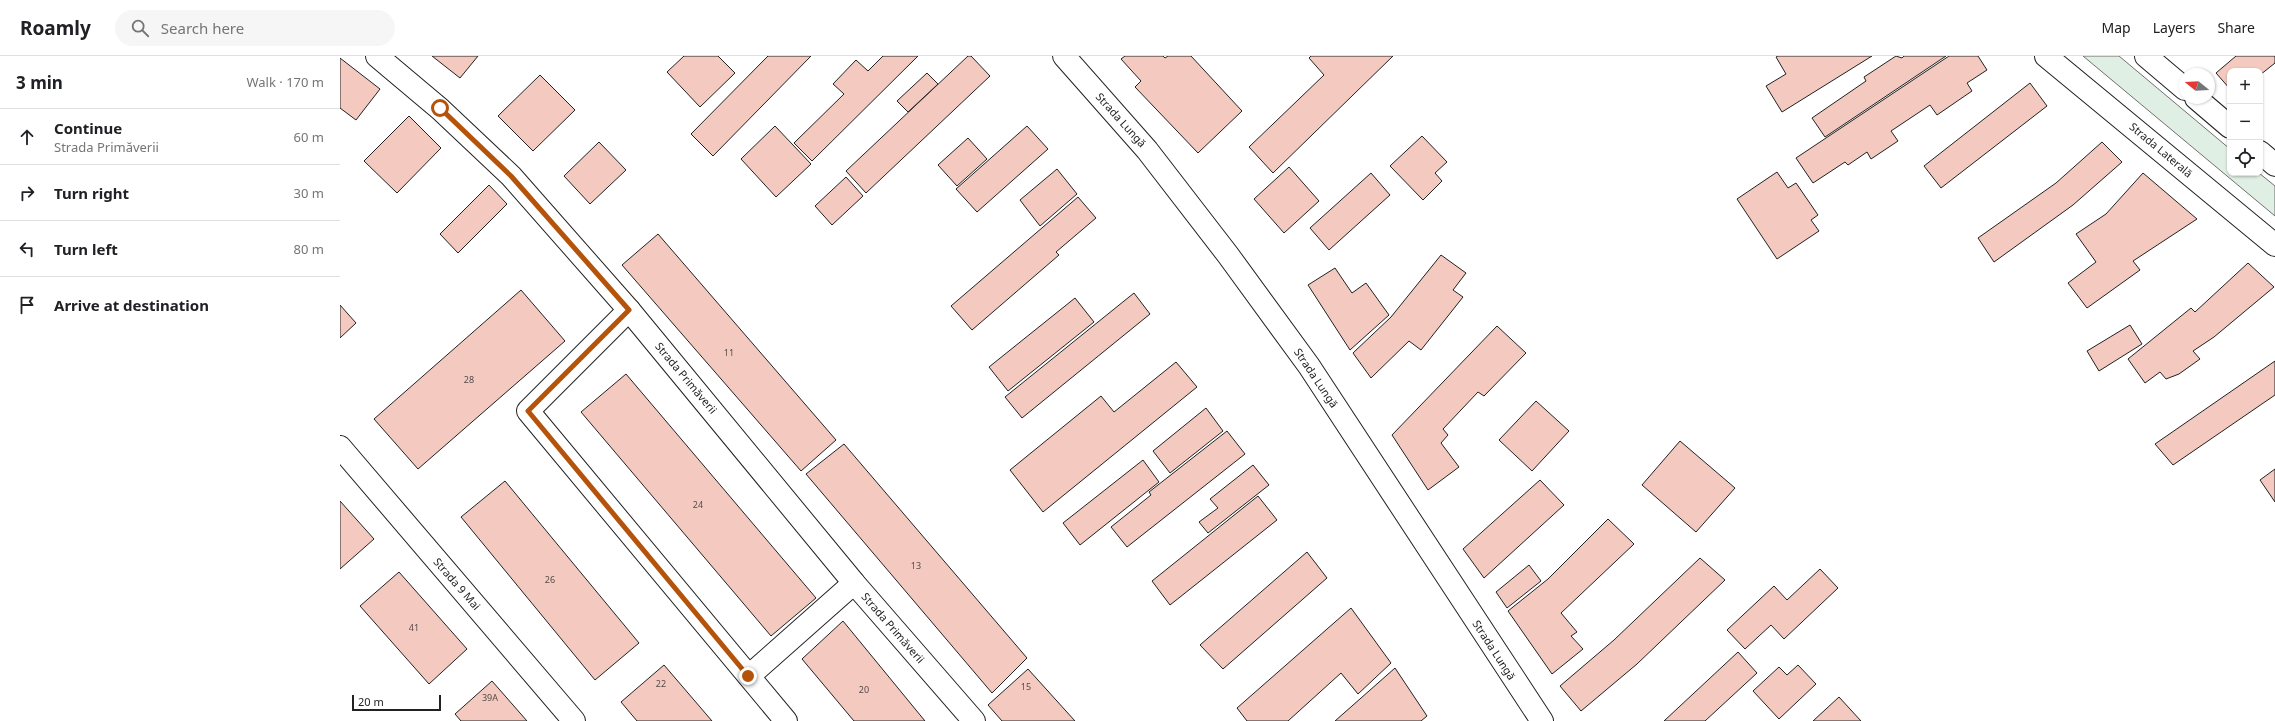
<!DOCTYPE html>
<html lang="en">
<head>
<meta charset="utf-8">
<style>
  body { margin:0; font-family:"Noto Sans",sans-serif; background:#f6f6f6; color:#202124 }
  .controls { position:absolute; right:12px; top:12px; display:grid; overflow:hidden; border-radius:8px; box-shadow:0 1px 3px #0004 }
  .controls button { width:36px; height:36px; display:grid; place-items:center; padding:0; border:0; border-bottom:1px solid #e0e0e0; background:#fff; color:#202124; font:20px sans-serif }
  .compass { position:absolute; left:1839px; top:12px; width:36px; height:36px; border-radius:50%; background:#fff; box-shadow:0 1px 3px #0004; rotate:288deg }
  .scale { position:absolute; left:12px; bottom:10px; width:89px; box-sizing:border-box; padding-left:4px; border:2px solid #222; border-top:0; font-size:11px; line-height:14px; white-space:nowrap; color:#222; -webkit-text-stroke:3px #fff; paint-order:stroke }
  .stop { position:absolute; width:12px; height:12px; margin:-9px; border:3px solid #b45309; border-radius:50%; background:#fff }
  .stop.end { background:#b45309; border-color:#fff; box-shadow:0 1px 4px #0008 }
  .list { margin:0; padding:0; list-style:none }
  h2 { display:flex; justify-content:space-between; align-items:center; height:52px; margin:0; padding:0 16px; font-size:17px }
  h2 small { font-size:13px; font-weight:400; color:#757577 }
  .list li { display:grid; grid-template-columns:26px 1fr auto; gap:12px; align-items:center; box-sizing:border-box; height:56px; padding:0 16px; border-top:1px solid #e0e0e0 }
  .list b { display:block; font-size:15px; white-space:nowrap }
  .list p { margin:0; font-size:13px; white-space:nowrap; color:#757577 }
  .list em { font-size:13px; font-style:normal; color:#757577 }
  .icon { flex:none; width:22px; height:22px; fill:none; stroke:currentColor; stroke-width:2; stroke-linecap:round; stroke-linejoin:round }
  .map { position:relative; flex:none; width:1935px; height:665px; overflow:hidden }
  header { display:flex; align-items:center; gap:24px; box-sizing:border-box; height:56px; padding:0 20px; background:#fff; border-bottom:1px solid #e0e0e0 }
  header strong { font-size:19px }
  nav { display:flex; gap:22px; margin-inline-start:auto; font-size:14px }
  .search { width:280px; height:36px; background:#f6f6f6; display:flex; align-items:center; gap:10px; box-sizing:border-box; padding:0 14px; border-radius:22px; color:#757577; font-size:15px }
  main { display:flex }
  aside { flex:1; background:#fff }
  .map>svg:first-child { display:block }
  .green { fill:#e0efe3; stroke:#6f6f6f }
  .building { fill:#f3c9c0; stroke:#222 }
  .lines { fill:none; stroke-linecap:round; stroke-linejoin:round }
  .minor-casing { stroke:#222; stroke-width:24 }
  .highway-casing { stroke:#222; stroke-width:24 }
  .minor { stroke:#fff; stroke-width:22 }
  .highway { stroke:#fff; stroke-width:22 }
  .route { stroke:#b45309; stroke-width:5 }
  .labels { text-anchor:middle; stroke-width:3; stroke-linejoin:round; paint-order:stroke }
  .number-label { font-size:9px; fill:#564c4a }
  .street-label { font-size:11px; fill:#222; stroke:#fff }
</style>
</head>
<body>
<header>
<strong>Roamly</strong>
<div class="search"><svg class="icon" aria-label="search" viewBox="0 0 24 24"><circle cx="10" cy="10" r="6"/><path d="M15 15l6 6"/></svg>Search here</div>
<nav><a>Map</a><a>Layers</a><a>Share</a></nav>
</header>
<main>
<aside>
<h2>3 min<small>Walk · 170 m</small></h2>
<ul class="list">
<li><svg class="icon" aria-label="ahead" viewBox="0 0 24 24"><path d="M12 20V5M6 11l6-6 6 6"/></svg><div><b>Continue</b><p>Strada Primăverii</p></div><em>60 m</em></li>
<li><svg class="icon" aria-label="right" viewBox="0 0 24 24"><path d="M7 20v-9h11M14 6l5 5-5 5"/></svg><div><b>Turn right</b></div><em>30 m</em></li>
<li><svg class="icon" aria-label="left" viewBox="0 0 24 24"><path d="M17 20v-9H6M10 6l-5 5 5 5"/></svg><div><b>Turn left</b></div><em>80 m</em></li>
<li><svg class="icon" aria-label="arrive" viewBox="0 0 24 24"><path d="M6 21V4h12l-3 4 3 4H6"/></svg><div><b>Arrive at destination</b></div></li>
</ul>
</aside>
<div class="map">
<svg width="1935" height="665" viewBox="0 0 1935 665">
  <rect width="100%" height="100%" fill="#fff"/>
  <path class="green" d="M1743,0H1779L1890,93V117H1919L1935,130V160Z"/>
  <g class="building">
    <path d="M92,0H138L120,22Z"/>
    <path d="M344,0H378L395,17L360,51L327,16Z"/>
    <path d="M428,0H471L373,100L351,78Z"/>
    <path d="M543,0H578L472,105L454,87L504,38L493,28L516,4L528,15Z"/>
    <path d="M628,0H631L650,20L526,137L506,115Z"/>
    <path d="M785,0H823L825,2L828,0H851L902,55L858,97L795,31L801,25L781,3Z"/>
    <path d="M971,0H1053L933,117L909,91L984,19L969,2Z"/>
    <path d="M1438,0H1532L1442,56L1426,30L1446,18L1436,1Z"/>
    <path d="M1556,0L1562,2L1564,0H1606L1485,81L1472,62L1526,25L1524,21Z"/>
    <path d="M1609,0H1638L1647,14L1627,27L1632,35L1597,59L1590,49L1551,75L1558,85L1531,103L1527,96L1508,109L1505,106L1473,127L1456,102Z"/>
    <path d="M1896,0H1935V7L1920,19V15H1890V33L1876,17Z"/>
    <path d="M0,2L40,33L16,64L0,52Z"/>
    <path d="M587,17L598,28L568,56L557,45Z"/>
    <path d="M200,19L235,54L193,95L158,60Z"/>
    <path d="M1690,27L1707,50L1601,132L1584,110Z"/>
    <path d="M69,60L101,92L57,137L24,105Z"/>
    <path d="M435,70L471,108L436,141L401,103Z"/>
    <path d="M687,70L708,93L637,156L616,133Z"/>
    <path d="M1082,80L1107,106L1095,117L1102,125L1083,144L1050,110Z"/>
    <path d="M628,82L647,103L617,130L598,109Z"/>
    <path d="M259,86L286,114L250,148L224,120Z"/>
    <path d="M1762,86L1782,106L1733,149L1654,206L1638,182L1716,127Z"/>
    <path d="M949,111L979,145L944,177L914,143Z"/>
    <path d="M717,113L737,138L700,170L680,144Z"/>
    <path d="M1437,116L1448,132L1456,127L1478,159L1471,164L1479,175L1437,203L1397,143Z"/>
    <path d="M1031,117L1050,139L989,194L970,172Z"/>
    <path d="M1803,117L1857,163L1793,205L1800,214L1747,252L1728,227L1756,206L1736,178L1766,158Z"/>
    <path d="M506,121L523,140L492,169L475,150Z"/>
    <path d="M149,129L167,148L118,197L100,178Z"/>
    <path d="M738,141L756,162L716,196L719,199L632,274L611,250Z"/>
    <path d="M318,178L496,384L461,415L282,209Z"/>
    <path d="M1101,199L1126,217L1113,234L1123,241L1081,294L1069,285L1031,322L1013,297L1051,261Z"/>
    <path d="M1908,207L1934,231L1874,281L1853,295L1860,303L1839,318L1826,323L1820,316L1805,327L1788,303L1851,252L1855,256Z"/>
    <path d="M995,212L1012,237L1026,227L1049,259L1010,294L968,229Z"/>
    <path d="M181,234L225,285L78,413L34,363Z"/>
    <path d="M794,237L810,258L682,362L665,341Z"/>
    <path d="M735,242L754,266L668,335L649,311Z"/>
    <path d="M0,249L16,267L0,282Z"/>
    <path d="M1790,269L1802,288L1759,315L1747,295Z"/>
    <path d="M1157,270L1186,297L1144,340L1138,336L1103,373L1108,379L1101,387L1119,411L1088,434L1052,379Z"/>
    <path d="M1935,305V339L1833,409L1815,388Z"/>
    <path d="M836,306L857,331L703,456L670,414L761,340L774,356Z"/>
    <path d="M286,318L476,542L431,580L241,356Z"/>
    <path d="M1196,345L1229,375L1192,415L1159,384Z"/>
    <path d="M866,352L883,375L830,417L813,395Z"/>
    <path d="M887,375L905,398L787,491L771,471L811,439L809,436Z"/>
    <path d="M1340,385L1395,432L1356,476L1302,429Z"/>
    <path d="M504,388L687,602L652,637L466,418Z"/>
    <path d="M803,404L819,426L740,489L723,467Z"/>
    <path d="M913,409L929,429L868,477L859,466L878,452L870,443Z"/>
    <path d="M1935,413V446L1920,424Z"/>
    <path d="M1200,424L1224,449L1144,522L1123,493Z"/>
    <path d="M165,425L299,587L255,624L121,461Z"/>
    <path d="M918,440L937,464L830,549L812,525Z"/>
    <path d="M0,445L34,483L0,513Z"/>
    <path d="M1268,463L1294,488L1221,557L1237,576L1231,580L1243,593L1212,618L1168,555L1208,523Z"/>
    <path d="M967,496L987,522L883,613L860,589Z"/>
    <path d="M1360,502L1385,524L1297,608L1241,655L1220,630L1274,584Z"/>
    <path d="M1189,509L1201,525L1167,552L1156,536Z"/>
    <path d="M1480,513L1498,532L1444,583L1431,569L1405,593L1387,574L1434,530L1447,544Z"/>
    <path d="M59,516L127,593L89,628L20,550Z"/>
    <path d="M1011,552L1051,607L1018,638L1001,617L948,665H907L897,652Z"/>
    <path d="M503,565L585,665H514L462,603Z"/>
    <path d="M1398,596L1417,617L1365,665H1324Z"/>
    <path d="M324,609L372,665H297L281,646Z"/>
    <path d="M1458,609L1476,628L1439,663L1413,635L1439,611L1447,619Z"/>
    <path d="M1055,612L1087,660L1081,665H995Z"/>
    <path d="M688,613L735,665H662L648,649Z"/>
    <path d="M152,625L187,665H121L115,658Z"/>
    <path d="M1499,641L1521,665H1473Z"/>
  </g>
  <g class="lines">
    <defs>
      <g id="minor">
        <path d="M37,0L100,53L171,120L289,254L514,527L634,665"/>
        <path d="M1706,0L1935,189"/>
        <path d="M1806,0L1845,33"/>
        <path d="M1856,42L1890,71"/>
        <path d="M1920,96L1935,109"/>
        <path d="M289,254L188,355L446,665"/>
        <path d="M0,391L234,665"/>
        <path d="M409,620L514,527"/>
      </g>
      <path id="highway" d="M724,0L807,94L888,199L969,310L1202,665"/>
    </defs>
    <use href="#minor" class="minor-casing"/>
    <use href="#highway" class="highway-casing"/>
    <use href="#minor" class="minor"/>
    <use href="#highway" class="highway"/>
  </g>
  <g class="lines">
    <path class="route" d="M100,52L171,120L289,254L188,355L408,620"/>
  </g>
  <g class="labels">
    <g class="number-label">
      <text x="389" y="300">11</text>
      <text x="129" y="327">28</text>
      <text x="358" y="452">24</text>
      <text x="576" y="513">13</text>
      <text x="210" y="527">26</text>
      <text x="74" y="575">41</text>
      <text x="321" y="631">22</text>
      <text x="686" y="634">15</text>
      <text x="524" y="637">20</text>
      <text x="150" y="645">39A</text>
    </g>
    <g class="street-label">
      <text transform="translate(781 64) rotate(48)" y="4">Strada Lungă</text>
      <text transform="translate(1821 94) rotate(40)" y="4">Strada Laterală</text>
      <text transform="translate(346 322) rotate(50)" y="4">Strada Primăverii</text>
      <text transform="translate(976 322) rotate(56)" y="4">Strada Lungă</text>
      <text transform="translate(117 528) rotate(49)" y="4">Strada 9 Mai</text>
      <text transform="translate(553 572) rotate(49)" y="4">Strada Primăverii</text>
      <text transform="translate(1154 594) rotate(57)" y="4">Strada Lungă</text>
    </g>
  </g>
</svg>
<div class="controls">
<button>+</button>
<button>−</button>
<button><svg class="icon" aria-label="locate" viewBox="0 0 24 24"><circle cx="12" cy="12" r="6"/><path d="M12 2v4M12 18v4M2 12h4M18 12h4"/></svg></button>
</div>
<svg class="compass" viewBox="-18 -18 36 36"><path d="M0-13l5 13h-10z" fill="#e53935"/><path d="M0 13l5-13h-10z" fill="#757577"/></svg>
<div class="scale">20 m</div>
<div class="stop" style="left:100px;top:52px"></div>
<div class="stop end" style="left:408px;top:620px"></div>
</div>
</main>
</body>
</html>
